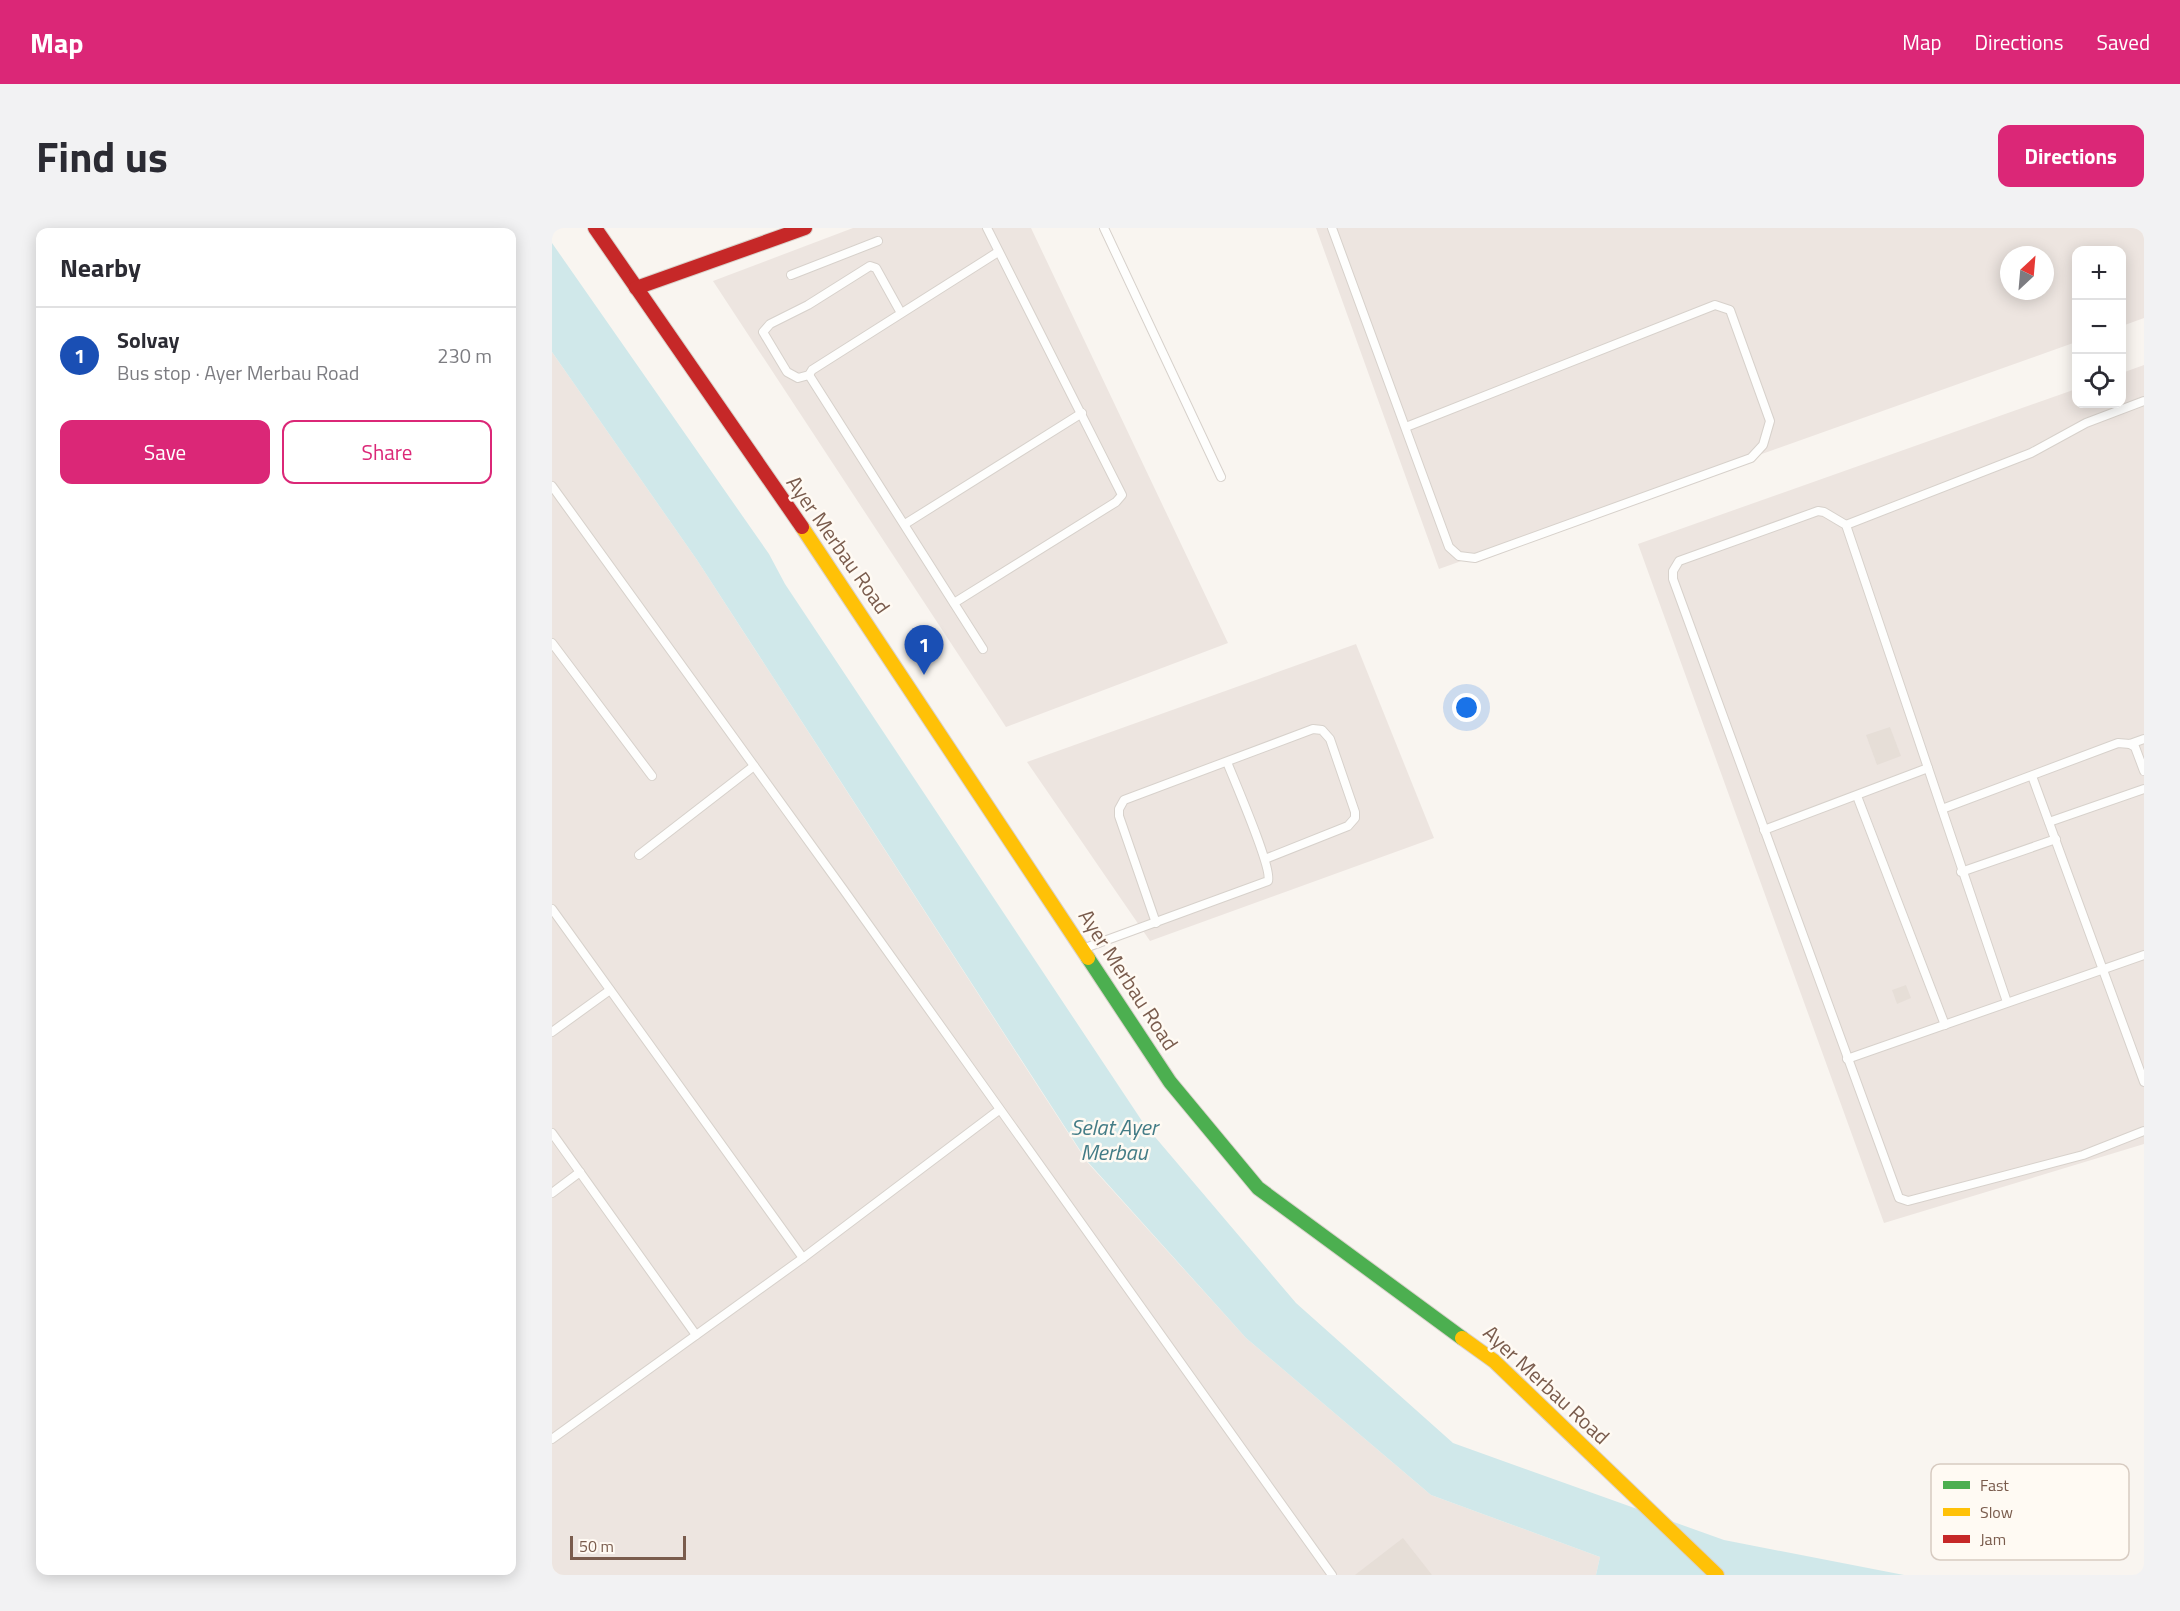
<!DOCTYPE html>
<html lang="en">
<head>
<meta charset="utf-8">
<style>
  body { margin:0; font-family:"Titillium Web",sans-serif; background:#f2f2f3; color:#2b2b33 }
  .controls { position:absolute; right:18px; top:18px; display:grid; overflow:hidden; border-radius:12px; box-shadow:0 3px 15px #0003 }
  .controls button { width:54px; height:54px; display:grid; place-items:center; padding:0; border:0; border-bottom:2px solid #e1e1e2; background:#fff; color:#2b2b33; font:30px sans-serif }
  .compass { position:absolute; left:1448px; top:18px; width:54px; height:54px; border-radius:50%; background:#fff; box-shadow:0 3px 15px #0003; rotate:26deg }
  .scale { position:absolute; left:18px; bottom:15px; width:116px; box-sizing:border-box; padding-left:6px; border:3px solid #7a5c4d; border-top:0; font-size:16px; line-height:21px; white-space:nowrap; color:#7a5c4d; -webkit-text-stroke:4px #fffaf3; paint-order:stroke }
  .you { position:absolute; left:915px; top:480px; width:21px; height:21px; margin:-15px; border:4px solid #fff; border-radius:50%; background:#1a73e8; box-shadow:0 0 0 9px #1a73e833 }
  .badge { display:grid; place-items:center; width:39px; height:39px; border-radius:50%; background:#db2777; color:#fff; font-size:20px; font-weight:700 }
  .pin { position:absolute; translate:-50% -50px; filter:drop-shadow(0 2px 3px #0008) }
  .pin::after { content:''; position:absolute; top:32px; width:21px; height:18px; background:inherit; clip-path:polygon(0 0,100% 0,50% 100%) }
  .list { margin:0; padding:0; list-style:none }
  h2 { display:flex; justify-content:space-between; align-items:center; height:78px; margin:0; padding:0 24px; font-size:26px }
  h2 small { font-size:20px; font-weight:400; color:#7c7c81 }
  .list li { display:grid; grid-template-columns:39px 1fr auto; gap:18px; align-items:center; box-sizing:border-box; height:96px; padding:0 24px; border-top:2px solid #e1e1e2 }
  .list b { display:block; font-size:22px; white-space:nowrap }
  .list p { margin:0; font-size:20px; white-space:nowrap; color:#7c7c81 }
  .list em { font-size:20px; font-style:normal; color:#7c7c81 }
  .actions { display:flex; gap:12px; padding:18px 24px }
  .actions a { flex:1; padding:14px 0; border:2px solid #db2777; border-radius:12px; text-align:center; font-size:21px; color:#db2777 }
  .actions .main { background:#db2777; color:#fff }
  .icon { flex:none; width:33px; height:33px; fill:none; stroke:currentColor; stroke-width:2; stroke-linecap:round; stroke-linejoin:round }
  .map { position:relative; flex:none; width:1592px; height:1347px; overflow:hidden; border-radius:12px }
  header { display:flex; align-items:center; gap:36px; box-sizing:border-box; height:84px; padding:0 30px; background:#db2777; color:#fff }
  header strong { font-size:28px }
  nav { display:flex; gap:33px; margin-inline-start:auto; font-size:21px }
  .intro { display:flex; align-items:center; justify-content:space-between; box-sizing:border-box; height:144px; padding:0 36px }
  h1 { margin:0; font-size:42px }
  .button { padding:15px 27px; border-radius:12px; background:#db2777; color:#fff; font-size:21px; font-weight:700 }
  main { display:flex; gap:36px; padding:0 36px }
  aside { flex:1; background:#fff; border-radius:12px; box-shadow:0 3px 15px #0003 }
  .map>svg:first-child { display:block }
  .industrial { fill:#ede5e0; fill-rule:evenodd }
  .water { fill:#d0e8ea }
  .building { fill:#e6ded7 }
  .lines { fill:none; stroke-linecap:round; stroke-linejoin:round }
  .lane-casing { stroke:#d7d1cb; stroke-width:10 }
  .fast-casing { stroke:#d9d2cb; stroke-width:16 }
  .slow-casing { stroke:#d9d2cb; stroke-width:16 }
  .jam-casing { stroke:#d9d2cb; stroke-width:16 }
  .lane { stroke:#fefefd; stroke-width:8 }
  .fast { stroke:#4caf50; stroke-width:14 }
  .slow { stroke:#ffc107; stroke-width:14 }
  .jam { stroke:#c62828; stroke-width:14 }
  .labels { text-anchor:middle; stroke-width:5; stroke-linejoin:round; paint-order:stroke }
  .street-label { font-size:21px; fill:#7a5c4d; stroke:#fffaf3 }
  .water-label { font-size:22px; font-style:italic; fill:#437c86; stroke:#fffaf3 }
  .key { fill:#fffaf3; stroke:#d7cbc1; stroke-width:1.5 }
  .key-label { font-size:16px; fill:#7a5c4d }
</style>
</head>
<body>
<header>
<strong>Map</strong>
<nav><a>Map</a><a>Directions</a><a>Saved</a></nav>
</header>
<div class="intro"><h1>Find us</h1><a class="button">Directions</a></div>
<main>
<aside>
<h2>Nearby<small></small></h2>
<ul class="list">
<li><span class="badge" style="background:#1a4fb4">1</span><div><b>Solvay</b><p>Bus stop · Ayer Merbau Road</p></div><em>230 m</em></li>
</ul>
<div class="actions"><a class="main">Save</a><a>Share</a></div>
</aside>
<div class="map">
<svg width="1592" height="1347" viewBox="0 0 1592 1347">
  <rect width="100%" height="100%" fill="#f9f5f0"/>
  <g class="industrial">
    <path d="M301,0H479L676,415L454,499L161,53Z"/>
    <path d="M764,0H1592V90L1570,98V22H1524V114L887,341ZM1457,27H1493V63H1457Z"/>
    <path d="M0,124L145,332L535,934L694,1110L879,1267L1048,1329L1044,1347H0Z"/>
    <path d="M1592,137V916L1332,995L1086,316L1524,161V176H1570V145Z"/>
    <path d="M804,416L882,610L598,713L475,534Z"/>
  </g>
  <path class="water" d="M0,15L217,326L233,356L592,896L744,1075L901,1215L1172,1312L1352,1347H1044L1048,1329L879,1267L694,1110L535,933L145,332L0,124Z"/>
  <g class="building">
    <path d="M1338,499L1349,528L1325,537L1314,507Z"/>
    <path d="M1354,757L1359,770L1345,776L1340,762Z"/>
    <path d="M851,1310L880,1347H803Z"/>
  </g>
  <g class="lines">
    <defs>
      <g id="lane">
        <path d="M552,0L669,249"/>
        <path d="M780,0L897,319L907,328L923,330L1199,230L1211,217L1218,193L1178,82L1163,77L854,199"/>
        <path d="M239,47L326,13"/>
        <path d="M349,85L324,40L318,38L256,77L218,96L211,104L235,144L246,150L257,147L260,142L446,24"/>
        <path d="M257,147L431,421"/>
        <path d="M0,258L291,661L780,1347"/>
        <path d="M353,296L530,185"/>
        <path d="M1294,297L1479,225L1534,195L1592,173"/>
        <path d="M402,375L564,274L570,267L435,0"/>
        <path d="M0,415L100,548"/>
        <path d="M1578,516L1583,519L1592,543"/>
        <path d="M1480,548L1592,854"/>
        <path d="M1305,568L1393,797"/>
        <path d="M1390,581L1566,515L1578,516L1592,511"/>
        <path d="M1497,594L1592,561"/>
        <path d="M1212,602L1376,540"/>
        <path d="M87,627L202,538"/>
        <path d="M1409,644L1504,611"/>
        <path d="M0,681L251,1030"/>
        <path d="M604,695L567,588V581L572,572L761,501L770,502L778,511L803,584V590L796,598L713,631"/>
        <path d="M533,720L716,653C721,641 682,552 675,534"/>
        <path d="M1455,774L1294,297L1272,284L1266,283L1127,333L1121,343V351L1347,970L1356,973L1531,927L1592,903"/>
        <path d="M0,804L58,762"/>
        <path d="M1295,831L1592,727"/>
        <path d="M0,905L144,1107"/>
        <path d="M0,965L28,944"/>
        <path d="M0,1211L251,1030L447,882"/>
      </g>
      <path id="fast" d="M536,730L618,854L706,960L910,1110"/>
      <g id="slow">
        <path d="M250,299L536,730"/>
        <path d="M910,1110L942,1133L1165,1347"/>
      </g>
      <g id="jam">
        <path d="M43,0L250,299"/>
        <path d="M84,60L253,0"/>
      </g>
    </defs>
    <use href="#lane" class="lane-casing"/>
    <use href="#fast" class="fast-casing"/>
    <use href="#slow" class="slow-casing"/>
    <use href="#jam" class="jam-casing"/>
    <use href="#lane" class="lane"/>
    <use href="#fast" class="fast"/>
    <use href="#slow" class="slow"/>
    <use href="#jam" class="jam"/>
  </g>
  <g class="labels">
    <g class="street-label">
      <text transform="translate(286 317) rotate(55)" y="7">Ayer Merbau Road</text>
      <text transform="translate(576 752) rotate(57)" y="7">Ayer Merbau Road</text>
      <text transform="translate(994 1157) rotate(43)" y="7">Ayer Merbau Road</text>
    </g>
    <g class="water-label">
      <text x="562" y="907">Selat Ayer<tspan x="562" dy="25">Merbau</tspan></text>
    </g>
  </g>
  <rect x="1379" y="1236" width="198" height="96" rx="9" class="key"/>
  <rect x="1391" y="1253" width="27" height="8" fill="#4caf50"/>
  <rect x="1391" y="1280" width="27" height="8" fill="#ffc107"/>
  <rect x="1391" y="1307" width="27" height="8" fill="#c62828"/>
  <g class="key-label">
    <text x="1428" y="1263">Fast</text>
    <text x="1428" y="1290">Slow</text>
    <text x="1428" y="1317">Jam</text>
  </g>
</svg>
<div class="controls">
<button>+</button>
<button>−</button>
<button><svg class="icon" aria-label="locate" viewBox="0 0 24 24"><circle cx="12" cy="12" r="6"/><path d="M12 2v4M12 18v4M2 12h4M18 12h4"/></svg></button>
</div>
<svg class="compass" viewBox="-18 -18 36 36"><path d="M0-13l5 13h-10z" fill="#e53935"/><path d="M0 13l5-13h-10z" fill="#7c7c81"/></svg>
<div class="scale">50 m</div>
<div class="you"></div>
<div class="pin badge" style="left:372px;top:447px;background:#1a4fb4">1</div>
</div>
</main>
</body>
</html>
